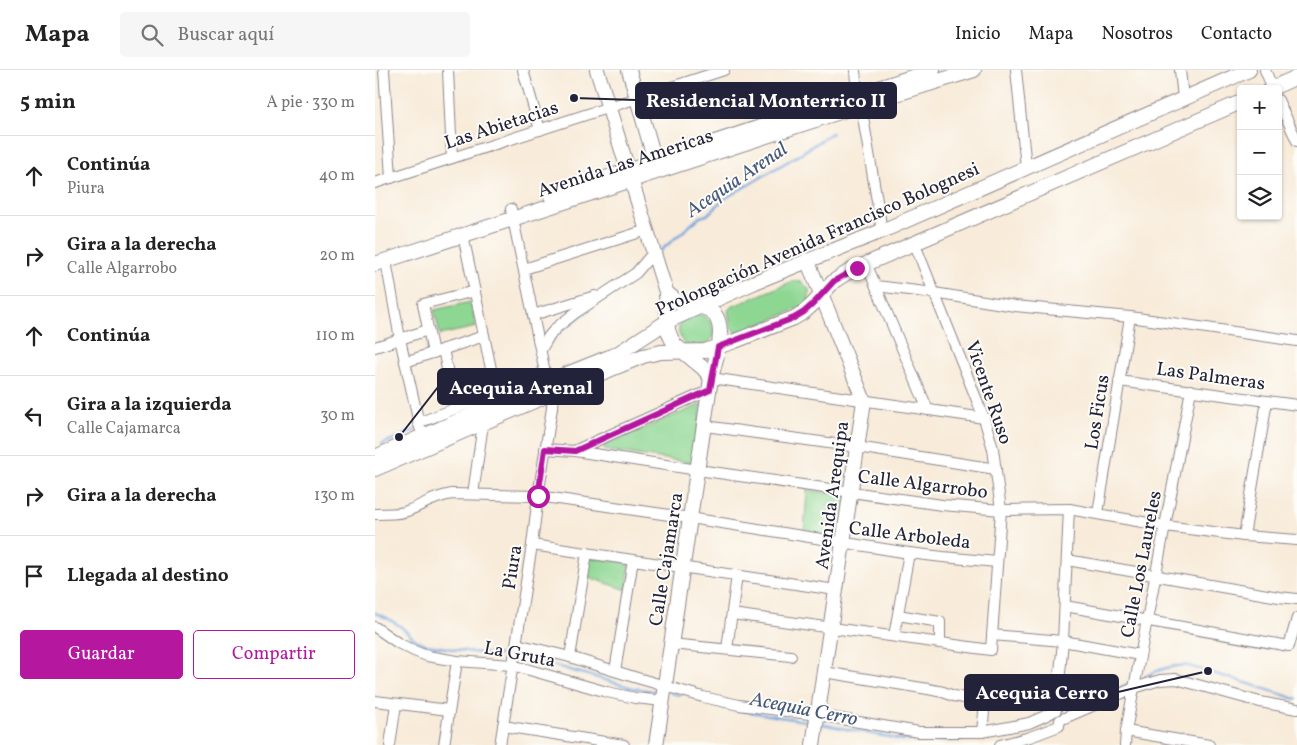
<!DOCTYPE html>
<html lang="es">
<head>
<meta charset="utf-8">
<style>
  body { margin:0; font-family:Vollkorn,serif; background:#f6f6f6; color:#222 }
  .controls { position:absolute; right:15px; top:15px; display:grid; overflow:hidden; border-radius:5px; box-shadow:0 1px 4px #0004 }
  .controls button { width:45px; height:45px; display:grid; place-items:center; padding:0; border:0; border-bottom:1px solid #e0e0e0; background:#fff; color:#222; font:25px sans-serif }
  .stop { position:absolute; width:15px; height:15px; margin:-11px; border:4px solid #b5179e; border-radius:50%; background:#fff }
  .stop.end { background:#b5179e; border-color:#fff; box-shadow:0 1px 5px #0008 }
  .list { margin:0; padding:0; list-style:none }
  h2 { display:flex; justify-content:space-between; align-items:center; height:65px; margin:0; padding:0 20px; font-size:21px }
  h2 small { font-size:16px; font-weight:400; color:#767676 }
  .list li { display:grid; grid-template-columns:32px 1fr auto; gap:15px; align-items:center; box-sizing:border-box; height:80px; padding:0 20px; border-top:1px solid #e0e0e0 }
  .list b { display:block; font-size:19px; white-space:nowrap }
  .list p { margin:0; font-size:16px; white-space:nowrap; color:#767676 }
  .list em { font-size:16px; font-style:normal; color:#767676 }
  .actions { display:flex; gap:10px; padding:15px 20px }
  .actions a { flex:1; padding:11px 0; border:1px solid #b5179e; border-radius:5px; text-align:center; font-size:18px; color:#b5179e }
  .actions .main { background:#b5179e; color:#fff }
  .icon { flex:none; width:28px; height:28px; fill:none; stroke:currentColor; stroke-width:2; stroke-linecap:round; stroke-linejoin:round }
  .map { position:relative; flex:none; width:922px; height:675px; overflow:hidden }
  header { display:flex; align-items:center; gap:30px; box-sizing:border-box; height:70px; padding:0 25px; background:#fff; border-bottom:1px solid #e0e0e0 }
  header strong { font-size:24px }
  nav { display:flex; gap:28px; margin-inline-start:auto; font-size:18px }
  .search { width:350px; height:45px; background:#f6f6f6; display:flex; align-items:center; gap:12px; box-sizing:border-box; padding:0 18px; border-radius:5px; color:#767676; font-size:19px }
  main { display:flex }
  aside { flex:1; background:#fff }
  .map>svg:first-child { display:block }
  .green { fill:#8ed793; stroke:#587c67 }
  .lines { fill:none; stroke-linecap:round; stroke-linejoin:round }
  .stream { stroke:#76a7e0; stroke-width:2.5 }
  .street-casing { stroke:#8d868a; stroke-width:12 }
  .secondary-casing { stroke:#8d868a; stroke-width:16 }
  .street { stroke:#fff; stroke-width:10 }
  .secondary { stroke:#fff; stroke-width:14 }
  .route { stroke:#b5179e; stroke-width:6 }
  .labels { text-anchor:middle; stroke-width:4; stroke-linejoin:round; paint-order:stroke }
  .street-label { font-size:19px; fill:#22223b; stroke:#fdfcf7 }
  .water-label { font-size:20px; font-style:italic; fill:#44577d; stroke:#fdfcf7 }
  .leader { fill:none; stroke:#22223b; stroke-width:2 }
  .callout-dot { fill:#22223b; stroke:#fdfcf7; stroke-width:2 }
  .callout { fill:#22223b; stroke:#22223b; stroke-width:2 }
  .callout-label { font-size:20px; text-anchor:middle; font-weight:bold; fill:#fff }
</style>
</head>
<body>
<header>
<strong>Mapa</strong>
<div class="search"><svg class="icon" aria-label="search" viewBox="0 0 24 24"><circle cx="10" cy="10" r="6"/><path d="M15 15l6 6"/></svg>Buscar aquí</div>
<nav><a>Inicio</a><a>Mapa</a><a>Nosotros</a><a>Contacto</a></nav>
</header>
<main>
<aside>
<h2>5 min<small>A pie · 330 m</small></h2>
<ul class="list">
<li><svg class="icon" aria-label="ahead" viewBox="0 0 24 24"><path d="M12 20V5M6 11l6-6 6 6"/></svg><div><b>Continúa</b><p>Piura</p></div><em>40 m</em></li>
<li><svg class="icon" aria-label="right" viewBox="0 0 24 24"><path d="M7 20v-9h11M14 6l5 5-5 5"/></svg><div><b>Gira a la derecha</b><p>Calle Algarrobo</p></div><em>20 m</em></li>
<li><svg class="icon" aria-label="ahead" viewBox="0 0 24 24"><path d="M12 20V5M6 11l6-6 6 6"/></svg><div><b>Continúa</b></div><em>110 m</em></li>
<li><svg class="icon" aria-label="left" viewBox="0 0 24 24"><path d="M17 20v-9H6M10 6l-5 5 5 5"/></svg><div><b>Gira a la izquierda</b><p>Calle Cajamarca</p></div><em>30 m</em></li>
<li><svg class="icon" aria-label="right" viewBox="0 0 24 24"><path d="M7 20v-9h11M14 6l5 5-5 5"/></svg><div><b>Gira a la derecha</b></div><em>130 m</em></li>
<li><svg class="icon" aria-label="arrive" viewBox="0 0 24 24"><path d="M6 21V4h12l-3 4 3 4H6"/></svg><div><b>Llegada al destino</b></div></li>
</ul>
<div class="actions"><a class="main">Guardar</a><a>Compartir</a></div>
</aside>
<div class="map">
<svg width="922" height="675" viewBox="0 0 922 675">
  <rect width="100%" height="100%" fill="#fdfcf7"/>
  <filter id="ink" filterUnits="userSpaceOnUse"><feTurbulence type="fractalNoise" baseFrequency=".02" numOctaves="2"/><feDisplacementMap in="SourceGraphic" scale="10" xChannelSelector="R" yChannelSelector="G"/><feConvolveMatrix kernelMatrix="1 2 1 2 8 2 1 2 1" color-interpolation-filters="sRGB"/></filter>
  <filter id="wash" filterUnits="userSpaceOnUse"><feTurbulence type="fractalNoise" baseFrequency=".0096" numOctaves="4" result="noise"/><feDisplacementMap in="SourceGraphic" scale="20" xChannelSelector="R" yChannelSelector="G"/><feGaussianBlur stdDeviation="1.12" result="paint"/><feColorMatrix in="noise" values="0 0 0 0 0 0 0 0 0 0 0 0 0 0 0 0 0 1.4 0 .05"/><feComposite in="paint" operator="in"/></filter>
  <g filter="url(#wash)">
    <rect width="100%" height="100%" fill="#f8ebd9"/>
    <g class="green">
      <path d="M418,211L427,212L434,219V231L429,236L365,263C353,263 355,249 353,240L356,237Z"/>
      <path d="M96,232L101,257L65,265L59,240Z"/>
      <path d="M324,244C339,249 343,264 332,275H310C304,268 300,256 309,249C312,246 320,245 324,244Z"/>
      <path d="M327,334L318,393L229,380V375Z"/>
      <path d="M432,420L473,426L467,466L429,462Z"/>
      <path d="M215,488L254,493L252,520L213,507Z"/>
    </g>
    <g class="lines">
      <g class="stream">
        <path d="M284,182L325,147L332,145L349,129L422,86L457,63"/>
        <path d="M176,272L185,262L214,240"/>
        <path d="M124,325L153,312L162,293"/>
        <path d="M51,356L84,343"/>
        <path d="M7,374L40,360"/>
        <path d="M0,543L12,548L25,556L42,571L53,575L97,582L136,586"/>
        <path d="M146,586L258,618L284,622"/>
        <path d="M770,606C785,600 798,594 814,596L878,615L918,628L922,629"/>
        <path d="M296,623L304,625"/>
        <path d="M729,626L757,612"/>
        <path d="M335,634L368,641L436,652"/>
        <path d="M446,654L528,670H577L622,666L652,660L683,647"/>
      </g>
    </g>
  </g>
  <g filter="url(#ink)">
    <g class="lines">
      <defs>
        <g id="street">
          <path d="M9,0L16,108"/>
          <path d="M73,0L77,88"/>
          <path d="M148,0L165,60"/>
          <path d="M480,0L482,24L486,35L507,161"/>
          <path d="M641,0L651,97"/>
          <path d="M805,0L808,28"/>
          <path d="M890,0L898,19"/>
          <path d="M903,30L922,71"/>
          <path d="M0,113L349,0"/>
          <path d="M136,139L172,312"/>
          <path d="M11,191L25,269L45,358"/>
          <path d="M491,193L553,340"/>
          <path d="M149,199L272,160"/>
          <path d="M501,216L559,223L640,236L755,247L922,271"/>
          <path d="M158,245L220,226"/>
          <path d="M0,277L53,260"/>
          <path d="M68,279L80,339"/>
          <path d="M166,280L174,266L181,258L200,243L261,203L278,183"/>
          <path d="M58,283L48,234L100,221"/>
          <path d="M30,292L109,266"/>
          <path d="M336,308L609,348"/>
          <path d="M744,311L922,335"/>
          <path d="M43,353L121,323L88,165"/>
          <path d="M330,356L482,377L621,399"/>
          <path d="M170,379L200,381L323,400L567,435L626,440L694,439L790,456L869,466L922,470"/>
          <path d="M201,380L335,320"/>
          <path d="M98,424L108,354"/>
          <path d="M723,443L755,247"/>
          <path d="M0,444C10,443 23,445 32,441C49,435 57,427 77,424L163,426L315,448L534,483L568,487L622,492"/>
          <path d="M869,466L892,331"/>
          <path d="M157,475L461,520"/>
          <path d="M692,490L904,527L922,529"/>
          <path d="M690,536L914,576L922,548"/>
          <path d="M357,544L616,580L626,440L618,379L609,348L539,172"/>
          <path d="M523,545L565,552V573"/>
          <path d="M0,557L23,573L39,581L52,586L82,591L137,595L232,622L260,628L288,631"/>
          <path d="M617,565L688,571L765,585"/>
          <path d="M519,566L534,483"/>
          <path d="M142,574L195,587L259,607L328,627L364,635L442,645L544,662H607L634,657L654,653L672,645L681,640L682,634L688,571L694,439"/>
          <path d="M296,574L416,586"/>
          <path d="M352,579L362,505"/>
          <path d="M195,587L212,483"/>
          <path d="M240,601L258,490"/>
          <path d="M449,602L553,619L568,622L579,626L610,632L607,662"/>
          <path d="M0,631L74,640"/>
          <path d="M128,656L249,675"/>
          <path d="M751,661L834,675"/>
          <path d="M15,675L21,634"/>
          <path d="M69,675L82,591"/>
          <path d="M125,675L157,475L163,426L177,338L178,323"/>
          <path d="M625,675L655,667L684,656L685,650L759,618L785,610L801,609L885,632L922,639"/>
          <path d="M750,675L751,661L759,618L816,320"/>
        </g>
        <g id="secondary">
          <path d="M222,0L291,222L293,260L296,268L300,275L328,298L336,308"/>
          <path d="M254,0L282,98"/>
          <path d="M895,19L922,7"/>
          <path d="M176,126L558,0"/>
          <path d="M432,190L447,226L489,331L438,675"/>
          <path d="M0,194L486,35L599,0"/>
          <path d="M0,387L172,312L242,284L293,251L380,212L507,161L874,0"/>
          <path d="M0,399L178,323L268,286L286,282L330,281L360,271L419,248L429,242L438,234L459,211L475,201L866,32"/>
          <path d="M281,675L336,308C341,287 358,243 326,237C310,234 303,234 291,222"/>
        </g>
      </defs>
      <use href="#street" class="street-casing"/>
      <use href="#secondary" class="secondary-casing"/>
      <use href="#street" class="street"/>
      <use href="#secondary" class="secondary"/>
    </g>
  </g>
  <g class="lines" filter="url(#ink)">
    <path class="route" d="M163,426L170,379L200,381L335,320L343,277L419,248L429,242L438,234L459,211L482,198"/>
  </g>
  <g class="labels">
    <g class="street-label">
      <text transform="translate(126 54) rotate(-18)" y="7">Las Abietacias</text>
      <text transform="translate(250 92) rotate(-18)" y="7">Avenida Las Americas</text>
      <text transform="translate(442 168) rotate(-24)" y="7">Prolongación Avenida Francisco Bolognesi</text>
      <text transform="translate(836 305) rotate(8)" y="7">Las Palmeras</text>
      <text transform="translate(615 322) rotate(71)" y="7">Vicente Ruso</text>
      <text transform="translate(721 342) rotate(-81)" y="7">Los Ficus</text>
      <text transform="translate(548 413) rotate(7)" y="7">Calle Algarrobo</text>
      <text transform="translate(456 425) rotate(-82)" y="7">Avenida Arequipa</text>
      <text transform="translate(535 464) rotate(7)" y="7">Calle Arboleda</text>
      <text transform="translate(290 489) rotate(-81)" y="7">Calle Cajamarca</text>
      <text transform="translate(765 494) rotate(-79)" y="7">Calle Los Laureles</text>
      <text transform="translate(136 497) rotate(-81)" y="7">Piura</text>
      <text transform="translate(145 583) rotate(11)" y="7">La Gruta</text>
    </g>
    <g class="water-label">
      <text transform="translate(361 109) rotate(-34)" y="7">Acequia Arenal</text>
      <text transform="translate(429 638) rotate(11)" y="7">Acequia Cerro</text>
    </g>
  </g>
  <path class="leader" d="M199 28L261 30M24 367L63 317M833 601L743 622"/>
  <g class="callout-dot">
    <circle cx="199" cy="28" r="5"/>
    <circle cx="24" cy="367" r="5"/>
    <circle cx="833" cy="601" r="5"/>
  </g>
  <g class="callout">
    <rect x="261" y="13" width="260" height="35" rx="5"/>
    <rect x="63" y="299" width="165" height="35" rx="5"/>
    <rect x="590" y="605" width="153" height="35" rx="5"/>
  </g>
  <g class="callout-label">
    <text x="391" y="37">Residencial Monterrico II</text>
    <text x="146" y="324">Acequia Arenal</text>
    <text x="667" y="629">Acequia Cerro</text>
  </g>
</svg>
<div class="controls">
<button>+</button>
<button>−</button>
<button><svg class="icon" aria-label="layers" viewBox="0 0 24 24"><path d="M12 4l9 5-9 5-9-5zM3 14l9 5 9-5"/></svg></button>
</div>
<div class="stop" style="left:163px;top:426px"></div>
<div class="stop end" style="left:482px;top:198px"></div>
</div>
</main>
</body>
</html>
